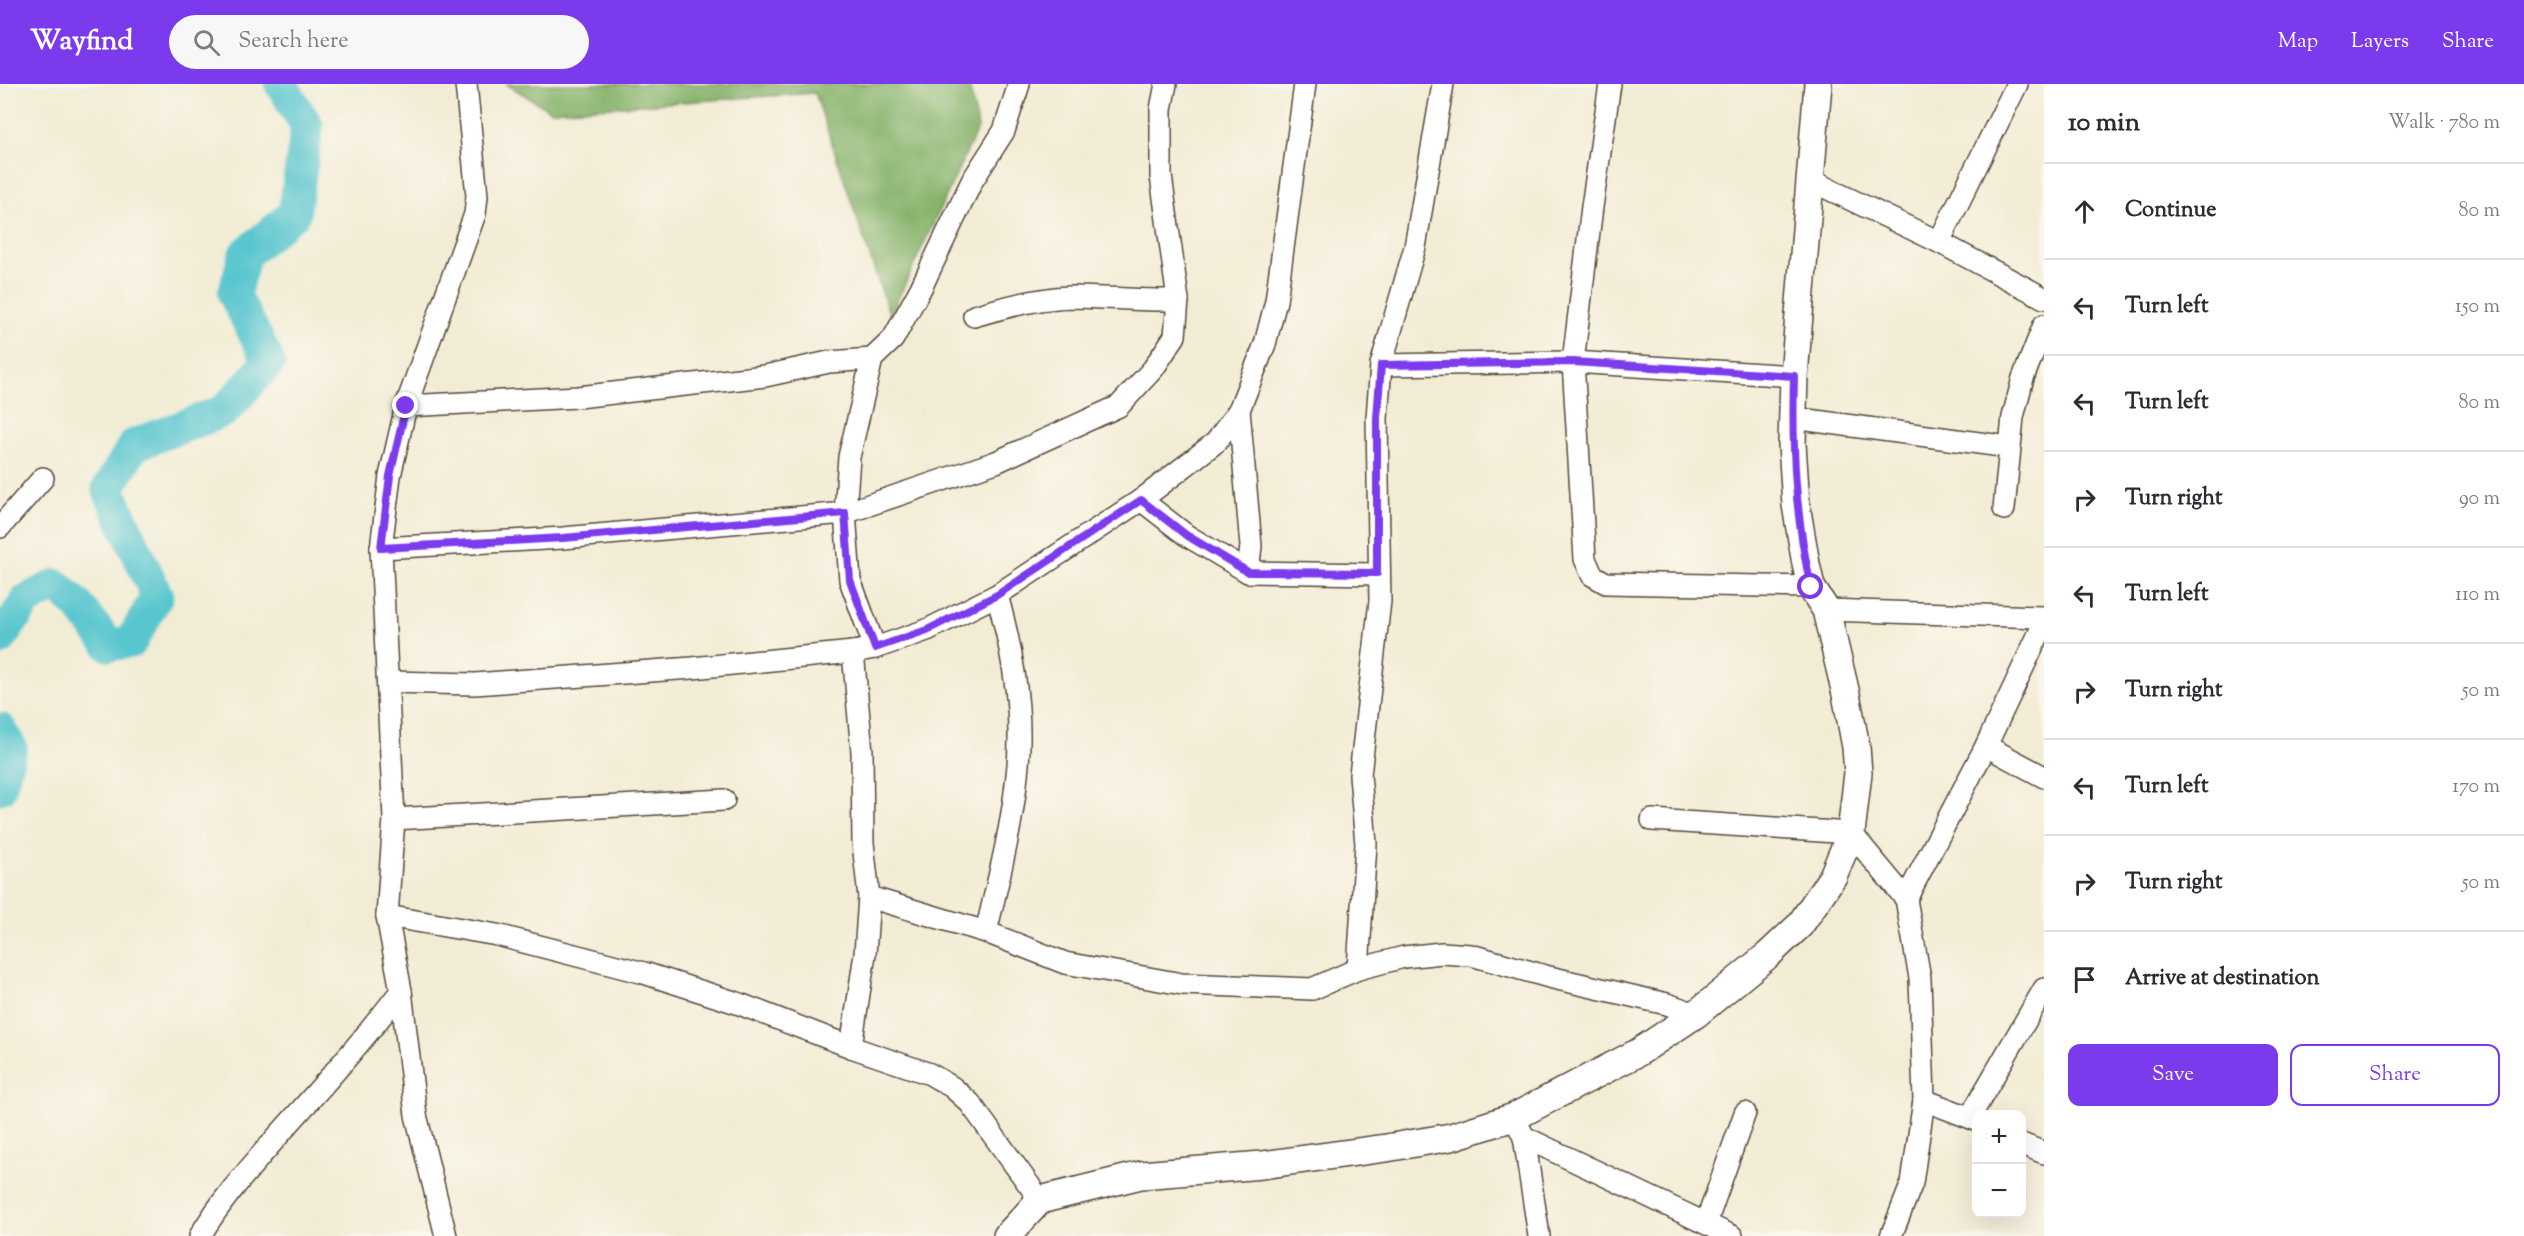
<!DOCTYPE html>
<html lang="en">
<head>
<meta charset="utf-8">
<style>
  body { margin:0; font-family:"Sorts Mill Goudy",serif; background:#f7f7f7; color:#2b2b33 }
  .controls { position:absolute; right:18px; bottom:18px; display:grid; overflow:hidden; border-radius:12px; box-shadow:0 6px 24px #0002 }
  .controls button { width:54px; height:54px; display:grid; place-items:center; padding:0; border:0; border-bottom:2px solid #e1e1e2; background:#fff; color:#2b2b33; font:30px sans-serif }
  .stop { position:absolute; width:18px; height:18px; margin:-14px; border:4px solid #7c3aed; border-radius:50%; background:#fff }
  .stop.end { background:#7c3aed; border-color:#fff; box-shadow:0 2px 6px #0008 }
  .list { margin:0; padding:0; list-style:none }
  h2 { display:flex; justify-content:space-between; align-items:center; height:78px; margin:0; padding:0 24px; font-size:26px }
  h2 small { font-size:20px; font-weight:400; color:#7c7c81 }
  .list li { display:grid; grid-template-columns:39px 1fr auto; gap:18px; align-items:center; box-sizing:border-box; height:96px; padding:0 24px; border-top:2px solid #e1e1e2 }
  .list b { display:block; font-size:22px; white-space:nowrap }
  .list em { font-size:20px; font-style:normal; color:#7c7c81 }
  .actions { display:flex; gap:12px; padding:18px 24px }
  .actions a { flex:1; padding:14px 0; border:2px solid #7c3aed; border-radius:12px; text-align:center; font-size:21px; color:#7c3aed }
  .actions .main { background:#7c3aed; color:#fff }
  .icon { flex:none; width:33px; height:33px; fill:none; stroke:currentColor; stroke-width:2; stroke-linecap:round; stroke-linejoin:round }
  .map { position:relative; flex:none; width:2044px; height:1152px; overflow:hidden }
  header { display:flex; align-items:center; gap:36px; box-sizing:border-box; height:84px; padding:0 30px; background:#7c3aed; color:#fff }
  header strong { font-size:28px }
  nav { display:flex; gap:33px; margin-inline-start:auto; font-size:21px }
  .search { width:420px; height:54px; background:#f7f7f7; display:flex; align-items:center; gap:15px; box-sizing:border-box; padding:0 21px; border-radius:33px; color:#7c7c81; font-size:22px }
  main { display:flex }
  aside { flex:1; background:#fff }
  .map>svg:first-child { display:block }
  .forest { fill:#86b36b; stroke:#606e44; stroke-width:1.5 }
  .lines { fill:none; stroke-linecap:round; stroke-linejoin:round }
  .river { stroke:#59c6cf; stroke-width:33 }
  .minor-casing { stroke:#564739; stroke-width:24 }
  .major-casing { stroke:#564739; stroke-width:30 }
  .minor { stroke:#fff; stroke-width:21 }
  .major { stroke:#fff; stroke-width:27 }
  .route { stroke:#7c3aed; stroke-width:8 }
</style>
</head>
<body>
<header>
<strong>Wayfind</strong>
<div class="search"><svg class="icon" aria-label="search" viewBox="0 0 24 24"><circle cx="10" cy="10" r="6"/><path d="M15 15l6 6"/></svg>Search here</div>
<nav><a>Map</a><a>Layers</a><a>Share</a></nav>
</header>
<main>
<div class="map">
<svg width="2044" height="1152" viewBox="0 0 2044 1152">
  <rect width="100%" height="100%" fill="#fbf7ec"/>
  <filter id="ink" filterUnits="userSpaceOnUse"><feTurbulence type="fractalNoise" baseFrequency=".0167" numOctaves="2"/><feDisplacementMap in="SourceGraphic" scale="12" xChannelSelector="R" yChannelSelector="G"/><feConvolveMatrix kernelMatrix="1 2 1 2 8 2 1 2 1" color-interpolation-filters="sRGB"/></filter>
  <filter id="wash" filterUnits="userSpaceOnUse"><feTurbulence type="fractalNoise" baseFrequency=".008" numOctaves="4" result="noise"/><feDisplacementMap in="SourceGraphic" scale="24" xChannelSelector="R" yChannelSelector="G"/><feGaussianBlur stdDeviation="1.35" result="paint"/><feColorMatrix in="noise" values="0 0 0 0 0 0 0 0 0 0 0 0 0 0 0 0 0 1.4 0 .05"/><feComposite in="paint" operator="in"/></filter>
  <g filter="url(#wash)">
    <rect width="100%" height="100%" fill="#f2ecd4"/>
    <path class="forest" d="M506,0H969L978,44L890,232L815,9L551,27Z"/>
    <g class="lines">
      <g class="river">
        <path d="M0,555L27,516L56,501L78,521L109,561L131,558L157,512L108,405L134,361L224,327L269,278L234,210L245,170L294,130L307,42L281,0"/>
        <path d="M0,645L11,664L0,704"/>
      </g>
    </g>
  </g>
  <g filter="url(#ink)">
    <g class="lines">
      <defs>
        <g id="minor">
          <path d="M1019,0L1004,47L972,97L921,204L893,255L872,275L849,373L845,429L850,496L875,564L927,546L997,511L1141,416L1216,358L1239,326L1265,260L1276,217L1305,0"/>
          <path d="M1610,0L1592,123L1573,278L1585,475L1592,491L1606,499L1811,503"/>
          <path d="M1810,96L1939,158L2044,214"/>
          <path d="M1939,158L2017,0"/>
          <path d="M974,232C1004,223 1038,214 1070,213C1106,213 1142,217 1178,216"/>
          <path d="M1381,281L1573,278L1794,292"/>
          <path d="M406,322L578,313L765,292L829,278L872,275"/>
          <path d="M1239,326L1251,462L1248,488"/>
          <path d="M1793,334L2009,363"/>
          <path d="M1141,416L1186,451L1248,488L1377,490"/>
          <path d="M2004,425L2013,333L2023,294L2044,241"/>
          <path d="M0,443L43,394"/>
          <path d="M381,464L563,454L845,429L996,378L1119,322L1153,285L1175,252L1178,216L1161,92V25L1166,0"/>
          <path d="M1826,526L2044,533"/>
          <path d="M389,598L475,600L692,584L853,568L875,564"/>
          <path d="M1986,662L2044,693"/>
          <path d="M394,735L724,716"/>
          <path d="M1652,736L1851,749L1906,815L1920,894L1924,1016L1912,1099L1891,1152"/>
          <path d="M869,813L986,848L1065,879L1182,900L1312,905L1358,885L1404,873L1442,869L1471,871L1549,893L1667,920L1696,930"/>
          <path d="M1906,815L1986,662L2044,539"/>
          <path d="M387,832L497,851L644,889L737,919L851,963L930,990L952,1003L970,1019L1040,1116"/>
          <path d="M986,848C998,797 1012,744 1017,691C1024,631 1013,568 997,511"/>
          <path d="M1358,885L1366,760L1360,691L1380,517L1377,334L1381,281L1415,163L1443,0"/>
          <path d="M851,963L865,870L869,813L863,759L862,668L853,568"/>
          <path d="M1924,1016L1976,1036"/>
          <path d="M1514,1033L1524,1053L1732,1152"/>
          <path d="M1970,1033L2044,905"/>
          <path d="M1524,1053L1539,1152"/>
          <path d="M2022,1060L2044,1069"/>
          <path d="M1706,1139L1745,1029"/>
          <path d="M200,1152C221,1116 249,1085 276,1054C319,1006 362,958 401,907"/>
          <path d="M446,1152L416,1031L401,907L387,832L394,735L381,464L390,392L406,322L475,130L477,112L466,0"/>
        </g>
        <path id="major" d="M1007,1152L1040,1116L1141,1091L1262,1081L1386,1064L1451,1053L1514,1033L1639,968L1696,930L1768,871L1800,841L1833,792L1851,749L1858,689L1856,663L1846,610L1826,526L1811,503L1806,480L1796,421L1792,360L1794,292L1818,0"/>
      </defs>
      <use href="#minor" class="minor-casing"/>
      <use href="#major" class="major-casing"/>
      <use href="#minor" class="minor"/>
      <use href="#major" class="major"/>
    </g>
  </g>
  <g class="lines" filter="url(#ink)">
    <path class="route" d="M406,322L390,392L381,464L563,454L845,429L850,496L875,564L927,546L997,511L1141,416L1186,451L1248,488L1377,489V334L1381,281L1573,278L1794,292C1792,366 1795,430 1811,503"/>
  </g>
</svg>
<div class="controls">
<button>+</button>
<button>−</button>
</div>
<div class="stop" style="left:1811px;top:503px"></div>
<div class="stop end" style="left:406px;top:322px"></div>
</div>
<aside>
<h2>10 min<small>Walk · 780 m</small></h2>
<ul class="list">
<li><svg class="icon" aria-label="ahead" viewBox="0 0 24 24"><path d="M12 20V5M6 11l6-6 6 6"/></svg><div><b>Continue</b></div><em>80 m</em></li>
<li><svg class="icon" aria-label="left" viewBox="0 0 24 24"><path d="M17 20v-9H6M10 6l-5 5 5 5"/></svg><div><b>Turn left</b></div><em>150 m</em></li>
<li><svg class="icon" aria-label="left" viewBox="0 0 24 24"><path d="M17 20v-9H6M10 6l-5 5 5 5"/></svg><div><b>Turn left</b></div><em>80 m</em></li>
<li><svg class="icon" aria-label="right" viewBox="0 0 24 24"><path d="M7 20v-9h11M14 6l5 5-5 5"/></svg><div><b>Turn right</b></div><em>90 m</em></li>
<li><svg class="icon" aria-label="left" viewBox="0 0 24 24"><path d="M17 20v-9H6M10 6l-5 5 5 5"/></svg><div><b>Turn left</b></div><em>110 m</em></li>
<li><svg class="icon" aria-label="right" viewBox="0 0 24 24"><path d="M7 20v-9h11M14 6l5 5-5 5"/></svg><div><b>Turn right</b></div><em>50 m</em></li>
<li><svg class="icon" aria-label="left" viewBox="0 0 24 24"><path d="M17 20v-9H6M10 6l-5 5 5 5"/></svg><div><b>Turn left</b></div><em>170 m</em></li>
<li><svg class="icon" aria-label="right" viewBox="0 0 24 24"><path d="M7 20v-9h11M14 6l5 5-5 5"/></svg><div><b>Turn right</b></div><em>50 m</em></li>
<li><svg class="icon" aria-label="arrive" viewBox="0 0 24 24"><path d="M6 21V4h12l-3 4 3 4H6"/></svg><div><b>Arrive at destination</b></div></li>
</ul>
<div class="actions"><a class="main">Save</a><a>Share</a></div>
</aside>
</main>
</body>
</html>
